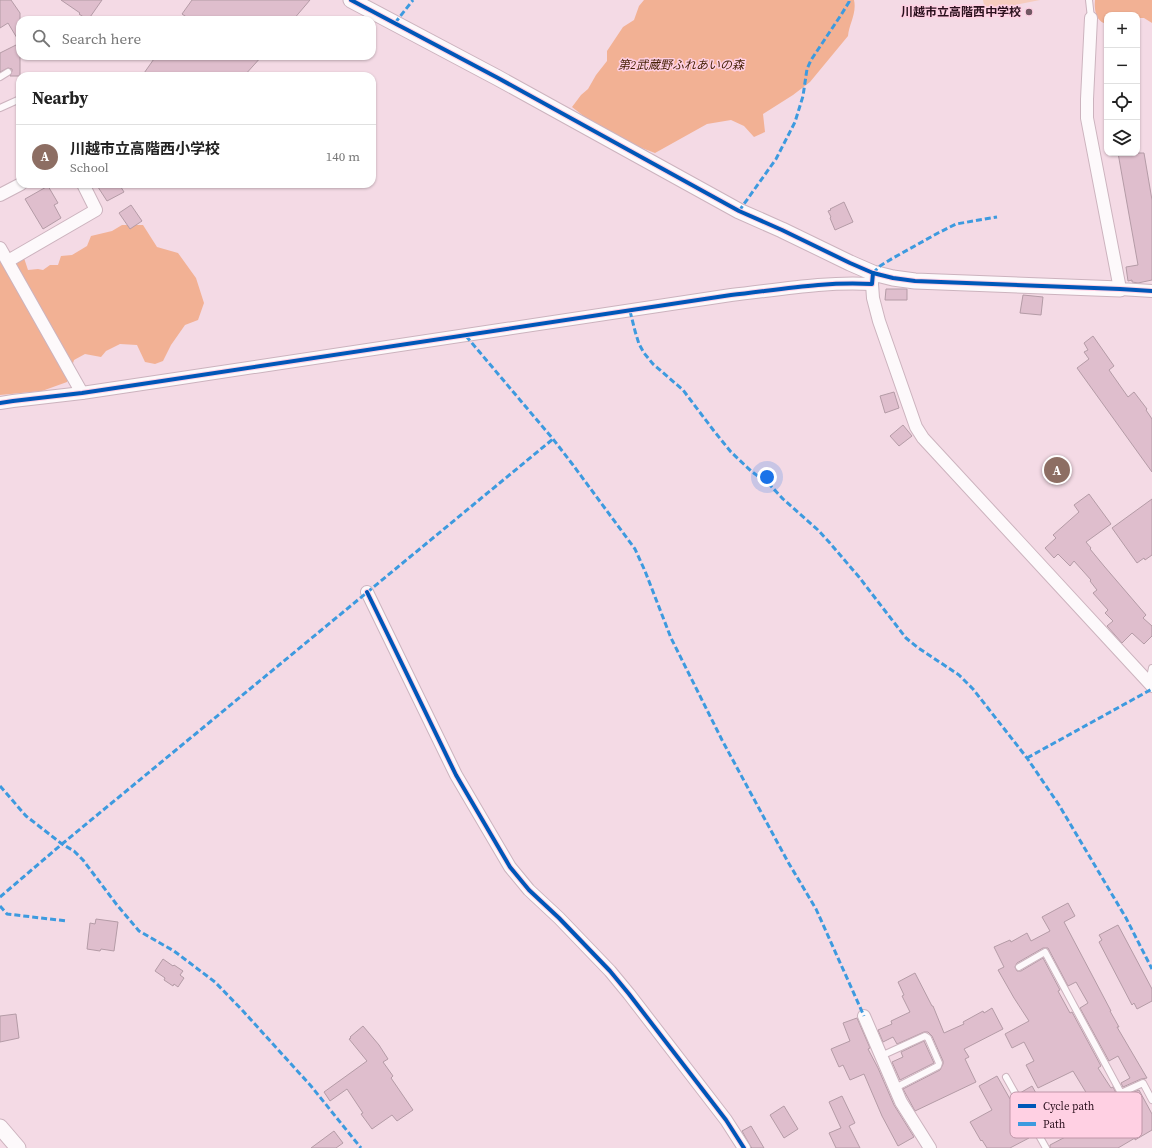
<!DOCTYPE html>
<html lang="en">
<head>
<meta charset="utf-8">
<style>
  body { margin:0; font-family:"Source Serif 4","Noto Sans JP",serif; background:#f6f6f6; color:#222 }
  .controls { position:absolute; right:12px; top:12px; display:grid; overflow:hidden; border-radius:8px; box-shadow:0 1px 3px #0004 }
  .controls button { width:36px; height:36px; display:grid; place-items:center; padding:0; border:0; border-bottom:1px solid #e0e0e0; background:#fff; color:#222; font:20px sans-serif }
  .you { position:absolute; left:767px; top:477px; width:14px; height:14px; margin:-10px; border:3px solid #fff; border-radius:50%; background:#1a73e8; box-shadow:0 0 0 6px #1a73e833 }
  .badge { display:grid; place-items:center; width:26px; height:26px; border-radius:50%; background:#2563eb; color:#fff; font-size:13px; font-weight:700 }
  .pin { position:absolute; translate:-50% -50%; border:2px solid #fff; box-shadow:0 1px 4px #0006 }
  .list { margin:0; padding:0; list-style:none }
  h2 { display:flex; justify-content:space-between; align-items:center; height:52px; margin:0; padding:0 16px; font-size:17px }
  h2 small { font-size:13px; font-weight:400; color:#767676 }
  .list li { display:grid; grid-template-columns:26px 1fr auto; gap:12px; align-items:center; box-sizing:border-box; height:64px; padding:0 16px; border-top:1px solid #e0e0e0 }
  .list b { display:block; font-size:15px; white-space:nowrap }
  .list p { margin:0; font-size:13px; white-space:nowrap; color:#767676 }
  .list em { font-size:13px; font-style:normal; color:#767676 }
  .icon { flex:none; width:22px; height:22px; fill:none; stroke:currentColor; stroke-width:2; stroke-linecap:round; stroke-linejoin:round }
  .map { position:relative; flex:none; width:1152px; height:1148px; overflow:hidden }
  .search { position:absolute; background:#fff; box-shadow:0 1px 3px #0004; left:16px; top:16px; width:360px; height:44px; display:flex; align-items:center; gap:10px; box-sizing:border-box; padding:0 14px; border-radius:12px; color:#767676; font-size:15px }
  .panel { position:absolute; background:#fff; box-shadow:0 1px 3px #0004; left:16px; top:72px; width:360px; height:116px; border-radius:12px }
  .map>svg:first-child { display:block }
  .green { fill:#f6ccbe }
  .forest { fill:#f2b194 }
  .building { fill:#dfbecd; stroke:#b49ba6 }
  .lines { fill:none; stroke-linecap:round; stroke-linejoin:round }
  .service-casing { stroke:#ccb3be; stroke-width:8 }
  .minor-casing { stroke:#ccb3be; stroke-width:14 }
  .tertiary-casing { stroke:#ccb3be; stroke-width:17 }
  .service { stroke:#fdf9fb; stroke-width:6 }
  .minor { stroke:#fdf9fb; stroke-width:12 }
  .tertiary { stroke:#fdf9fb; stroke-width:15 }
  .quiet { stroke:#3d9adf; stroke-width:3; stroke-dasharray:6 3; stroke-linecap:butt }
  .cycleway-casing { stroke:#ffd0e3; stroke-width:6 }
  .cycleway { stroke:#0057b8; stroke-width:4 }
  .poi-dot { fill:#715763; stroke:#ffd0e3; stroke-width:1.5 }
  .labels { text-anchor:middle; stroke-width:3; stroke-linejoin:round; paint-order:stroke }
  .poi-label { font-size:12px; font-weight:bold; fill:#2b101d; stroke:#ffd0e3; text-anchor:end }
  .park-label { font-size:12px; font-style:italic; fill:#441f04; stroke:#ffd0e3 }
  .key { fill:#ffd0e3; stroke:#bf96a8; stroke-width:1 }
  .key-label { font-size:11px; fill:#2b101d }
</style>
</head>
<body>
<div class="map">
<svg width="1152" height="1148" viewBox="0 0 1152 1148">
  <rect width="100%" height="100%" fill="#f4dae5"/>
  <path class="green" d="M983,0H1040L985,11Z"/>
  <g class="forest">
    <path d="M644,0H854C857,13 849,24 848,36L810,82L793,95L763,114L765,132L754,137L744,126L731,120L707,124L655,153L631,144L595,125L572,107L581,95L588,89L596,75L607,61V51L623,27L634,20L639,6Z"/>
    <path d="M1095,0H1152V23L1144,18H1137V15H1107V24C1096,22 1094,10 1095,0Z"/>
    <path d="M122,225H143L157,247L178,253L196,278L204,303L198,320L185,325L171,345L163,361L155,364L145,362L137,345L120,344L106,351L101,357L85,354L74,360L67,382L42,391L0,395V253L17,251L24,258L28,270L38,269L43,270L50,265H58L61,256L72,255L87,246L91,236L112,231Z"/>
  </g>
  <g class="building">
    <path d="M0,0H11L20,13V76H10L12,71V69L8,68L0,72V53L20,43L8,23L0,28Z"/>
    <path d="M61,0H102L88,20L79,14L80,13Z"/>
    <path d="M192,0H310L293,20H191L182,14Z"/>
    <path d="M156,56H262L244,76H142Z"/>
    <path d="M1118,153H1144L1152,200V280L1138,283L1132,282V280L1128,281L1126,267L1138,265Z"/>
    <path d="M96,184H119L124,192L107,201Z"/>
    <path d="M48,186L58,203L54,205L61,218L43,229L25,199Z"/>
    <path d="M844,202L853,222L835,230L830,218L831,217L828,211L831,210L830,209Z"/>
    <path d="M131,205L142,221L130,229L119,213Z"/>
    <path d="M886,289H907V300H885Z"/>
    <path d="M1023,295L1043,297L1041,315L1020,313Z"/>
    <path d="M1093,336L1114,366L1109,370L1128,397L1134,392L1147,409L1146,410L1152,419V472L1077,368L1089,359L1084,352L1088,350L1084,343Z"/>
    <path d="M894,392L899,408L885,413L880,396Z"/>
    <path d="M903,425L912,436L899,446L890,436Z"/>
    <path d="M1089,494L1111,524L1086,542L1091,548L1090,549L1104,566L1146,615L1143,618L1152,626V636L1144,644L1132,633L1122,643L1107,626L1113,621L1105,613L1108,610L1093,593L1097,590L1090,581L1091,580L1074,561L1070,566L1058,554L1054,558L1045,548L1056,538L1053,535L1079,512L1074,505Z"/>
    <path d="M1152,499V555L1145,560L1144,558L1137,563L1112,528Z"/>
    <path d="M1068,903L1075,916L1064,922L1111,1011H1110L1119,1027H1117L1147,1078L1141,1079L1123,1087L1121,1083L1130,1078L1118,1056L1109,1061L1080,1008L1088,1003L1076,982L1068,986L1048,948H1043L1017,963L1015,967L1017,971H1021L1043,958L1060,990L1058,991L1070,1013L1072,1012L1101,1066L1098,1068L1111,1088L1113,1087L1117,1095L1121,1097L1139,1090L1152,1114V1130L1135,1140V1138L1118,1148H1050V1145L1090,1124L1076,1100L1087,1094L1073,1071L1038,1088L1026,1065L1034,1061L1024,1042L1012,1048L1005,1034L1029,1021L1014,998L998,970L1004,967L994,947L1010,940L1011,942L1027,933L1031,941L1050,931L1042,917Z"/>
    <path d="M96,919L118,922L114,951L101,949L100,951L87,949L90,923L95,924Z"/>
    <path d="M1118,925L1152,989V1001L1137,1009L1134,1003L1132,1005L1099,942L1102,940L1099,935Z"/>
    <path d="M163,959L173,966L174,965L183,971L180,975L184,978L178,987L174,984L173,986L164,980L165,978L155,971Z"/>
    <path d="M915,973L932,1006H933L944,1033L964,1024L963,1022L983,1011L984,1013L992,1008L1003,1029L964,1049L969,1057L965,1059L976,1082L915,1111L908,1098L903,1089L940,1070L943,1064V1061L932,1036L928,1032H924L897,1044L893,1037L883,1042L878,1030L892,1024L891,1021L910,1012L902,996L904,995L898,982Z"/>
    <path d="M16,1014L19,1038L0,1042V1016Z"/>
    <path d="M857,1018L870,1048L868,1049L878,1068L894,1105L914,1137L898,1146L882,1116L864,1074L850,1080L843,1065L839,1067L831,1049L850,1041L843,1023Z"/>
    <path d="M363,1026L379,1045L388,1059L383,1062L393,1076L391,1078L413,1110L397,1121L392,1115L372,1129L361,1114L363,1113L347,1089L330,1101L324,1092L367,1061L349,1039L351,1038L350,1037Z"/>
    <path d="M924,1041L934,1063L900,1080L892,1062L903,1057L901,1052Z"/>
    <path d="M997,1076L1010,1099L1012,1098L1021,1113L1017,1116L1029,1138L1010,1148H987L982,1140L981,1141L970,1122L992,1110L979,1086Z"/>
    <path d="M1032,1086L1041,1102L1029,1108L1020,1093Z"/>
    <path d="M842,1096L855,1123L849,1126L860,1148H836L829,1133L841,1128L829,1102Z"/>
    <path d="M784,1106L798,1129L784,1138L770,1115Z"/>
    <path d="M751,1126L764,1148H752L751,1147L742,1131Z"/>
    <path d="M334,1131L343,1143L336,1148H311Z"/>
  </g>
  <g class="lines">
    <defs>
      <g id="service">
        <path d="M1089,0L1091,18"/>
        <path d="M0,77L8,72"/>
        <path d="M0,108L20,99"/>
        <path d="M1149,682L1152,668"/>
        <path d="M1019,967L1045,952L1121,1093L1143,1083L1152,1100"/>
        <path d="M881,1056L925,1036L928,1038L939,1063L938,1066L895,1088"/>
        <path d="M1006,1077L1046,1148"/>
      </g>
      <g id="minor">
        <path d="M1091,18L1087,99V118L1120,289L1152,291"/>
        <path d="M0,195L21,184"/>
        <path d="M0,248L82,393"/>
        <path d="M8,261L96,210L83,184"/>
        <path d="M872,284L873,298L879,321L916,427L923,438L1152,686"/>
        <path d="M0,403L13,401L82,393L162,381L731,295C777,290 825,281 872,284L873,273"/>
        <path d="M367,592L456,775L510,867L529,890L559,918L610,971L629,994L726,1120L744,1148"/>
        <path d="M864,1016L901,1102L930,1148"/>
      </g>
      <g id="tertiary">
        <path d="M351,0L498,78L739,211L782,230L850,263L873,273L893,278L915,281L1120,289"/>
        <path d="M0,1127L18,1148"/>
      </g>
    </defs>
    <use href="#service" class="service-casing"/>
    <use href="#minor" class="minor-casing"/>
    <use href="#tertiary" class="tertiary-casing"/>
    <use href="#service" class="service"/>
    <use href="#minor" class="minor"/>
    <use href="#tertiary" class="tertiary"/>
    <g class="quiet">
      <path d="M395,23L413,0"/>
      <path d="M739,211L776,159L795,122L803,96L807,69L811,60L841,15L849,2V0"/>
      <path d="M873,273L880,266L893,258L938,233L956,224L997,217"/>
      <path d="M630,311L635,331L639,344L644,353L653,364L683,390L714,431L731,452L751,471L770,485L783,499L818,530L829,542L859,577L906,638L917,647L959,675L973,689L1027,758L1059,805L1126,918L1152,969"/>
      <path d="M466,336L553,439L573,465L635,549L645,571L671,638L722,740L788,862L816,909L864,1016"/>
      <path d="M1027,758L1152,689"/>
      <path d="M0,786L26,816L62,844L74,851L83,860L117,905L139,931L174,951L215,982L243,1011L311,1086L361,1148"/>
      <path d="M0,897L62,844L553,439"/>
      <path d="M0,906L7,914L67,921"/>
    </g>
    <defs>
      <g id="cycleway">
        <path d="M351,0L498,78L739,211L782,230L850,263L873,273L893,278L915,281L1120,289L1152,291"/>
        <path d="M0,403L13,401L82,393L162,381L731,295C777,290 825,281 872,284L873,273"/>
        <path d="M367,592L456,775L510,867L529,890L559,918L610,971L629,994L726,1120L744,1148"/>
      </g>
    </defs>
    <use href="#cycleway" class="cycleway-casing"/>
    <use href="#cycleway" class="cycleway"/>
  </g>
  <circle class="poi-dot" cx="1029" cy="12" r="4"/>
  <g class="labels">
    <g class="poi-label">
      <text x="1021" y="16">川越市立高階西中学校</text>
    </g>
    <g class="park-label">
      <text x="681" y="69">第2武蔵野ふれあいの森</text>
    </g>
  </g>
  <rect x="1010" y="1092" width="132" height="46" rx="6" class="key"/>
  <rect x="1018" y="1104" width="18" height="4" fill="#0057b8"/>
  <rect x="1018" y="1122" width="18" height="4" fill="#3d9adf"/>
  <g class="key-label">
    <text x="1043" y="1110">Cycle path</text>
    <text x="1043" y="1128">Path</text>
  </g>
</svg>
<div class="controls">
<button>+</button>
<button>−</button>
<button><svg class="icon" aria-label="locate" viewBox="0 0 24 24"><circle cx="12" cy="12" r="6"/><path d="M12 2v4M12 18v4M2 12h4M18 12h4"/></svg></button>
<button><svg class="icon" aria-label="layers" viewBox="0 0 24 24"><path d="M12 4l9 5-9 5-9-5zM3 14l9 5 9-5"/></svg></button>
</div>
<div class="you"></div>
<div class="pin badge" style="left:1057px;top:470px;background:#8d6e63">A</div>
<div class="search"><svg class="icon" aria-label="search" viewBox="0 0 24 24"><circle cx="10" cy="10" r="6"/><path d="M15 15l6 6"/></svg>Search here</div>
<section class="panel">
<h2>Nearby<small></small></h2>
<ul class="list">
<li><span class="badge" style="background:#8d6e63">A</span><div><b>川越市立高階西小学校</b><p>School</p></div><em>140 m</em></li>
</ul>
</section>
</div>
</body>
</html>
